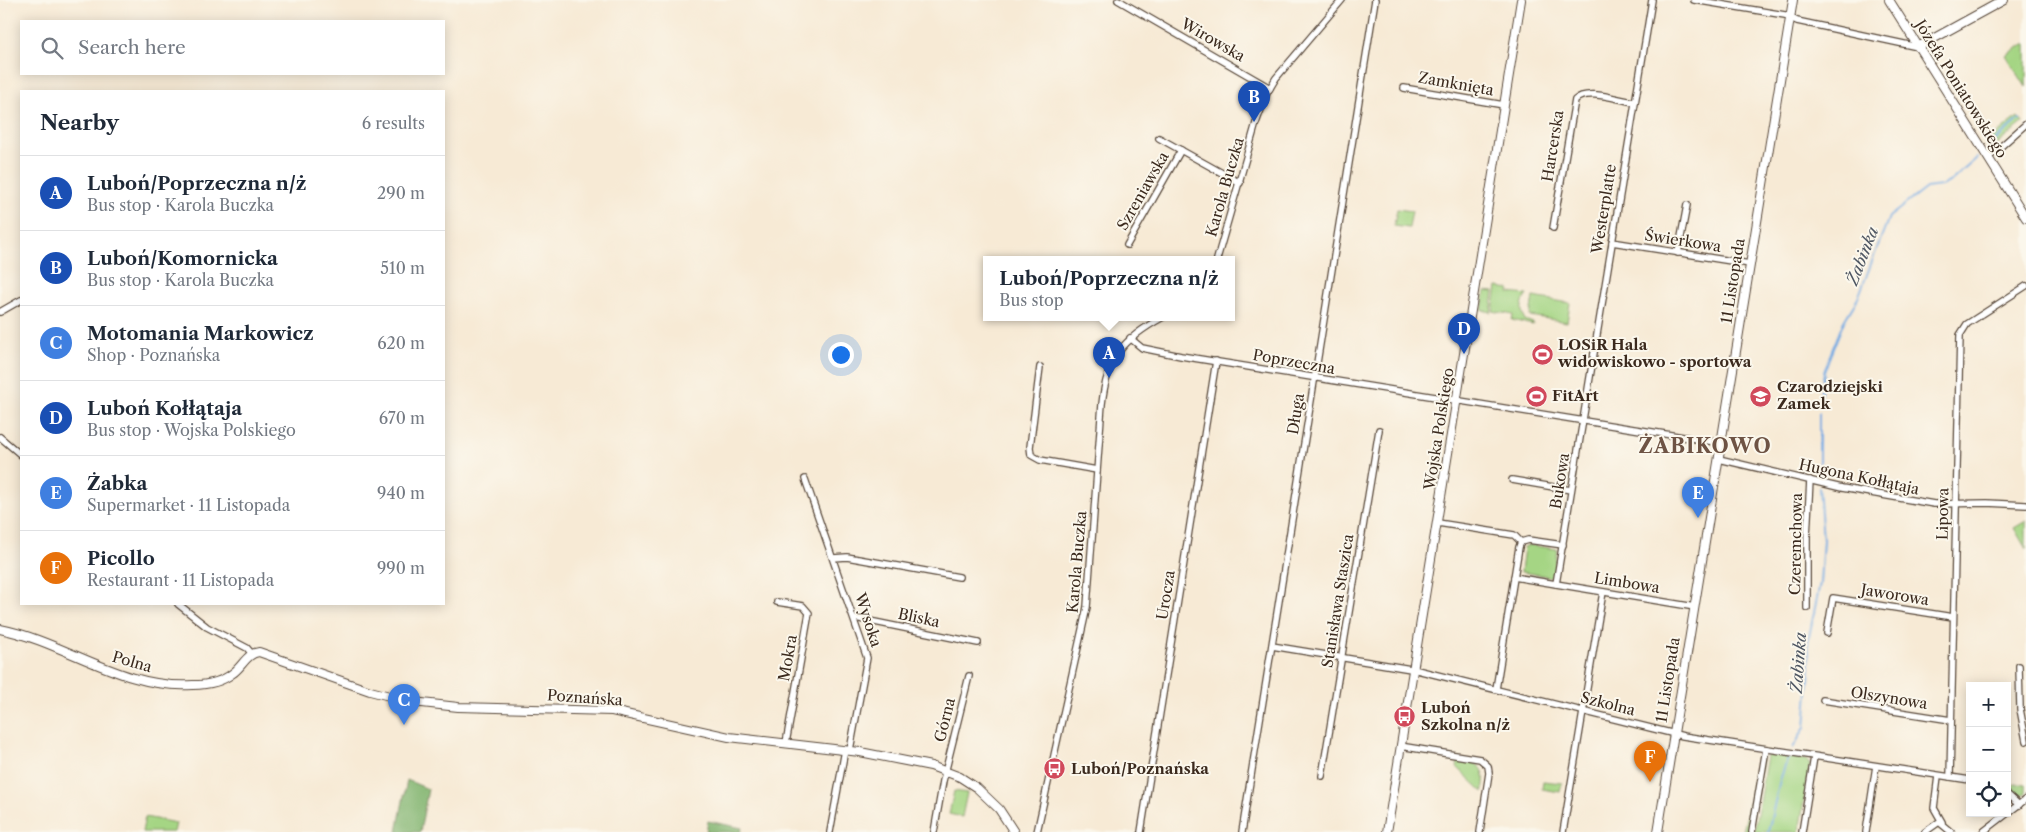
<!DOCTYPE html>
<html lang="en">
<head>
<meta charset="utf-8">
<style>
  body { margin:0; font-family:"Libre Caslon Text",serif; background:#f2f2f3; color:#1f2937 }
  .controls { position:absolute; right:15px; bottom:15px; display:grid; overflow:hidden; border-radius:0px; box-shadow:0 2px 12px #0003 }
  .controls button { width:45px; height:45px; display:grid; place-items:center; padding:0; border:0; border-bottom:1px solid #e0e1e3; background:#fff; color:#1f2937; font:25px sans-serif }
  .you { position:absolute; left:840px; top:354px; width:18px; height:18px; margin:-12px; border:4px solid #fff; border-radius:50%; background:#1a73e8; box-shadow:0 0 0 8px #1a73e833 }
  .badge { display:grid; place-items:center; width:32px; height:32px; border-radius:50%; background:#d1495b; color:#fff; font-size:16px; font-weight:700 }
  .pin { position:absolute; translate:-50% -41px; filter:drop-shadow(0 1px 2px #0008) }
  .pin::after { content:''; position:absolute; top:26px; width:18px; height:15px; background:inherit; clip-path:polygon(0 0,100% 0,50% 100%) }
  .popup { position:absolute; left:983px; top:256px; width:252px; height:65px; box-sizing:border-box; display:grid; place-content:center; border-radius:0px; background:#fff; filter:drop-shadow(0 1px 4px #0005); font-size:16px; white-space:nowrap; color:#747a83 }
  .popup b { font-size:19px; color:#1f2937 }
  .popup::after { content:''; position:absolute; left:50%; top:100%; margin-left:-10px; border:10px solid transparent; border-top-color:#fff }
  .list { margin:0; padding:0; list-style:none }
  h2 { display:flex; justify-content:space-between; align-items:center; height:65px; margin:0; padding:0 20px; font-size:21px }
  h2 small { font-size:16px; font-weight:400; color:#747a83 }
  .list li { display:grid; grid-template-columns:32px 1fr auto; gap:15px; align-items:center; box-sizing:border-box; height:75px; padding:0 20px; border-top:1px solid #e0e1e3 }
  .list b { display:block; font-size:19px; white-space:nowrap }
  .list p { margin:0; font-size:16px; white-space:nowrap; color:#747a83 }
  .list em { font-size:16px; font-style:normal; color:#747a83 }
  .icon { flex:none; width:28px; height:28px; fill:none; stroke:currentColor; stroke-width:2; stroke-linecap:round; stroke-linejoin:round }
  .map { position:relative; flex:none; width:2026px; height:832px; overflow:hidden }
  .search { position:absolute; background:#fff; box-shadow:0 2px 12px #0003; left:20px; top:20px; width:425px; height:55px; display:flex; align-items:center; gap:12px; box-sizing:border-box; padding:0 18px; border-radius:0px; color:#747a83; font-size:19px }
  .panel { position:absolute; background:#fff; box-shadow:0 2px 12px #0003; left:20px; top:90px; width:425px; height:515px; border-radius:0px }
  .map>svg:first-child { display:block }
  .green { fill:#a5d584; stroke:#708051 }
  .forest { fill:#84b672; stroke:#607048 }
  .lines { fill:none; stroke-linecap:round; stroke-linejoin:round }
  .stream { stroke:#75abe3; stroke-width:2 }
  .street-casing { stroke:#574739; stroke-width:8 }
  .secondary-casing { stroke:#574739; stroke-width:10 }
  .street { stroke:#fff; stroke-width:5.5 }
  .secondary { stroke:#fff; stroke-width:8 }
  .labels { text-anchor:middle; stroke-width:4; stroke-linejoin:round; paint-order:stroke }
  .street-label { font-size:15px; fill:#3b2a1e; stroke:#fbf7ec }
  .poi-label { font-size:15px; font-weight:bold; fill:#3b2a1e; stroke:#fbf7ec; text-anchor:start }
  .water-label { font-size:16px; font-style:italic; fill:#4f5763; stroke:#fbf7ec }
  .district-label { font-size:20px; font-weight:bold; letter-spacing:1px; fill:#6e5344; stroke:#fbf7ec }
</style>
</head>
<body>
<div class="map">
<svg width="2026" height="832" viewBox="0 0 2026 832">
  <rect width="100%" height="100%" fill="#fbf7ec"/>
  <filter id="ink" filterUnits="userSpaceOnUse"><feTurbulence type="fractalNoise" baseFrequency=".02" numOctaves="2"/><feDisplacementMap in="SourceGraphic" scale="10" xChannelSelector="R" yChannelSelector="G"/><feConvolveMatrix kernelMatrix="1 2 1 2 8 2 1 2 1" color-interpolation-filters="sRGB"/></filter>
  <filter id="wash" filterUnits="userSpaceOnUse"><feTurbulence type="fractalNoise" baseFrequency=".0096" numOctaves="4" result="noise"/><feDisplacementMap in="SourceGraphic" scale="20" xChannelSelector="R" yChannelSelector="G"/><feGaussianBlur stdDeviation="1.12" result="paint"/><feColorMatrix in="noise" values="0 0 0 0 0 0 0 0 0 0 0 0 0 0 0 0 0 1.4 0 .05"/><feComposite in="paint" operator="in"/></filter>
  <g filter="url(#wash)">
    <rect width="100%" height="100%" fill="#f7ead5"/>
    <g class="green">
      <path d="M2026,43V87L2006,55Z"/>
      <path d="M2018,117L2023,123L1990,150L1986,143Z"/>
      <path d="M1397,209L1412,211L1409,228L1394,226Z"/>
      <path d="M1497,287L1510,289L1509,293L1527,295C1521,302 1520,312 1525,320L1533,323V325L1512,320L1513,315L1493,311Z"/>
      <path d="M1485,291L1494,292L1491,312L1482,310Z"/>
      <path d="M1533,297L1570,303L1567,322L1530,316Z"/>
      <path d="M2026,521V549L2014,528Z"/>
      <path d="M1529,545L1557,549L1553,577L1521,572L1524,547Z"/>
      <path d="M1772,754L1806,760L1810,763L1799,832H1754L1767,756Z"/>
      <path d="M1759,755L1762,756L1749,832H1743Z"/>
      <path d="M1458,760C1482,764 1487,767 1483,792L1457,767Z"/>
      <path d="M1543,781L1562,783L1560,792L1542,789Z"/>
      <path d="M2014,784L2026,785V793L2018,796L2007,789Z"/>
      <path d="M954,791L967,793L962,817L949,814Z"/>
      <path d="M145,817L176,823L174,832H142Z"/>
    </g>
    <g class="forest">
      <path d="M407,780L428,789L420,832H397Z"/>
      <path d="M708,821L742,828L741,832H706Z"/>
    </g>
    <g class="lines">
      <g class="stream">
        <path d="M1989,146L2020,119"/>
        <path d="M1819,404L1824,372L1829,358L1844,321L1858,298L1889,217L1926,188L1941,186L1951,181L1977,158"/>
        <path d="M1819,413V478"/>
        <path d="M1793,748L1805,727L1810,668L1808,642L1820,583L1823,540L1819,488"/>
        <path d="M1768,832L1780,780L1788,758"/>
      </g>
    </g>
  </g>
  <g filter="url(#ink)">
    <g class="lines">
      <defs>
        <g id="street">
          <path d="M1118,0L1270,88"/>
          <path d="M1694,0L1785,15L1797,21L1918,47"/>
          <path d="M1404,88L1504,105"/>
          <path d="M1159,138L1240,183"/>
          <path d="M1988,158L2026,124"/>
          <path d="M1553,228L1575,100C1587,88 1618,100 1634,102"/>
          <path d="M1612,242L1750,264"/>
          <path d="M1127,245L1181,150"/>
          <path d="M1678,253L1687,205"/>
          <path d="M1217,259L1256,123L1267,93L1276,78L1342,0"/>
          <path d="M0,312L21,300"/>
          <path d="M1130,338L1142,348L1181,356L1721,443"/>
          <path d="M1040,367L1030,447L1031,455L1040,460L1097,470"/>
          <path d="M0,437L21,455"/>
          <path d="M1719,459L1842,488L1934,504L1987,503L2026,505"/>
          <path d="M805,479L867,658L850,750"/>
          <path d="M1512,480L1571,490"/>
          <path d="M1438,523L1514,535L1521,542"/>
          <path d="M1521,542L1528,540L1563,545"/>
          <path d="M833,558L847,557L959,577"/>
          <path d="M1514,577L1556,584L1652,0"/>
          <path d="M1556,584L1695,607"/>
          <path d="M777,602L803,606L809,613L786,743"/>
          <path d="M178,604L207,627L247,648L252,654"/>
          <path d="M1807,608V537L1810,480"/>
          <path d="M855,618L978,643"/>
          <path d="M1827,633L1833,598L1953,617"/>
          <path d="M1272,646L1417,670L1683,736L1970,780"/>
          <path d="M2019,666L2020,709L2026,741"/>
          <path d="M1496,689L1519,547L1521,542"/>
          <path d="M1823,700L1951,720"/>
          <path d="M1400,746L1480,759L1488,766L1489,773L1480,832"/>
          <path d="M1322,776L1379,430"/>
          <path d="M1938,776L1934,808L1942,822"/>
          <path d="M1950,777L1960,335L1967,324L2026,286"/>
          <path d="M2007,794L2019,805"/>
          <path d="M830,832L845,750"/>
          <path d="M934,832L943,781L969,676"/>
          <path d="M1037,832L1087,607L1102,404C1107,357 1123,339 1163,317"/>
          <path d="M1141,832L1216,361"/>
          <path d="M1242,832L1375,0"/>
          <path d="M1563,832L1603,592"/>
          <path d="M1752,832L1766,749"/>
          <path d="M1802,832L1814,757"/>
          <path d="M1866,832L1876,766"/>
          <path d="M1925,832L1939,822L1951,832"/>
          <path d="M1983,832L2026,799"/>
        </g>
        <g id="secondary">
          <path d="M1889,0L2026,218"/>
          <path d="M1918,47L2004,0"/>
          <path d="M0,629C66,642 123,690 193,685C207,685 222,682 233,673C242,667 247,653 259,652L370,691L413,702L458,707L612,711L729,737L860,752L931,766L960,777L977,788L999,809L1014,832"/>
          <path d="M1387,832L1521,0"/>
          <path d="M1658,832L1793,0"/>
        </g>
      </defs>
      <use href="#street" class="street-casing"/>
      <use href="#secondary" class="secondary-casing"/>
      <use href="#street" class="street"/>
      <use href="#secondary" class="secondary"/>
    </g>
  </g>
  <defs>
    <symbol id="stadium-disc" viewBox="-11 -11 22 22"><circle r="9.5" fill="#d1495b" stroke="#fbf7ec"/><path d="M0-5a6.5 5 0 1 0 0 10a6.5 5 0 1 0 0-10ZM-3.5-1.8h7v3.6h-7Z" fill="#fff"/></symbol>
    <symbol id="school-disc" viewBox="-11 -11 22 22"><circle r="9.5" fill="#d1495b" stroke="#fbf7ec"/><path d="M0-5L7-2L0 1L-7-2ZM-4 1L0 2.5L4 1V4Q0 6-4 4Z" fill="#fff"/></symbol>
    <symbol id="bus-disc" viewBox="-11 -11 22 22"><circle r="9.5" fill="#d1495b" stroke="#fbf7ec"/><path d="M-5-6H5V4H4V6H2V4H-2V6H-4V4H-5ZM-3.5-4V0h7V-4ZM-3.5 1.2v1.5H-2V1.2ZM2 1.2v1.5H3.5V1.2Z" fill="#fff"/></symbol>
  </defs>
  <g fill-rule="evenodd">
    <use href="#stadium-disc" x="1530" y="342" width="25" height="25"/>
    <use href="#stadium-disc" x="1524" y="384" width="25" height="25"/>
    <use href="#school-disc" x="1748" y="384" width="25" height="25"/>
    <use href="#bus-disc" x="1392" y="704" width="25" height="25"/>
    <use href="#bus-disc" x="1042" y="756" width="25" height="25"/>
  </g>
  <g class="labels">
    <g class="street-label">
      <text transform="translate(1213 40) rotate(30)" y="5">Wirowska</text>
      <text transform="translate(1456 84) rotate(10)" y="5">Zamknięta</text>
      <text transform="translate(1961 89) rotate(58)" y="5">Józefa Poniatowskiego</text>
      <text transform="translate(1553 146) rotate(-81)" y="5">Harcerska</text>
      <text transform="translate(1225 187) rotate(-74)" y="5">Karola Buczka</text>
      <text transform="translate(1143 191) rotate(-60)" y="5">Szreniawska</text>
      <text transform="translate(1604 209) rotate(-81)" y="5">Westerplatte</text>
      <text transform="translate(1683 241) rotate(9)" y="5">Świerkowa</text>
      <text transform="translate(1733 281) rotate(-81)" y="5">11 Listopada</text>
      <text transform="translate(1294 362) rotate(10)" y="5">Poprzeczna</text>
      <text transform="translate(1296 414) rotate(-81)" y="5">Długa</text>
      <text transform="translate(1439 429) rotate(-81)" y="5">Wojska Polskiego</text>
      <text transform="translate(1859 477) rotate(12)" y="5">Hugona Kołłątaja</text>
      <text transform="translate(1560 481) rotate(-81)" y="5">Bukowa</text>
      <text transform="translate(1943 514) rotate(-89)" y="5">Lipowa</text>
      <text transform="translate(1796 544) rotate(-89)" y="5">Czeremchowa</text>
      <text transform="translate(1077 562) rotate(-85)" y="5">Karola Buczka</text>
      <text transform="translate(1627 583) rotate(9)" y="5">Limbowa</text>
      <text transform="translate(1166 595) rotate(-81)" y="5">Urocza</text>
      <text transform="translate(1895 595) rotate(9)" y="5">Jaworowa</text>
      <text transform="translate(1338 601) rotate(-81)" y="5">Stanisława Staszica</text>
      <text transform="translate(919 618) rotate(12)" y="5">Bliska</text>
      <text transform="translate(868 620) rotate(72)" y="5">Wysoka</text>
      <text transform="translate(788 658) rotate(-80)" y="5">Mokra</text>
      <text transform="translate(132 662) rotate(16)" y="5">Polna</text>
      <text transform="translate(1668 680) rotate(-81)" y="5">11 Listopada</text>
      <text transform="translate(585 698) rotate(4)" y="5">Poznańska</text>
      <text transform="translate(1889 698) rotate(9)" y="5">Olszynowa</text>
      <text transform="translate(1608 704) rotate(14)" y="5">Szkolna</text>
      <text transform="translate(945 720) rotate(-76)" y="5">Górna</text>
    </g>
    <g class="poi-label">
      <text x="1558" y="350">LOSiR Hala<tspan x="1558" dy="17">widowiskowo - sportowa</tspan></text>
      <text x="1777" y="392">Czarodziejski<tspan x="1777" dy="17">Zamek</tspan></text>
      <text x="1552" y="401">FitArt</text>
      <text x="1421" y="713">Luboń<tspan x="1421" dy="17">Szkolna n/ż</tspan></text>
      <text x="1071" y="774">Luboń/Poznańska</text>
    </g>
    <g class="water-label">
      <text transform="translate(1862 256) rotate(-69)" y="6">Żabinka</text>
      <text transform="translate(1798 663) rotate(-86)" y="6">Żabinka</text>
    </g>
    <g class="district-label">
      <text x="1705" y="453">ŻABIKOWO</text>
    </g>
  </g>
</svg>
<div class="controls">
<button>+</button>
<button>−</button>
<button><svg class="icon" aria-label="locate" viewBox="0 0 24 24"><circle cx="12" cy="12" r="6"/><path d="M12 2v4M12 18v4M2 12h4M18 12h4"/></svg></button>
</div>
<div class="you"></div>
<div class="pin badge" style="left:1109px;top:378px;background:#1a4fb4">A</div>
<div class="popup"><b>Luboń/Poprzeczna n/ż</b>Bus stop</div>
<div class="pin badge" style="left:1254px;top:122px;background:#1a4fb4">B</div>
<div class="pin badge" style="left:404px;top:725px;background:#3f7fe0">C</div>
<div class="pin badge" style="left:1464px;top:354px;background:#1a4fb4">D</div>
<div class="pin badge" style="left:1698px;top:518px;background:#3f7fe0">E</div>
<div class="pin badge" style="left:1650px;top:782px;background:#e8710a">F</div>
<div class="search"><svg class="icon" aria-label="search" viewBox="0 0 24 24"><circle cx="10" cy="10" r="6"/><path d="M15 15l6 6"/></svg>Search here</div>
<section class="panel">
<h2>Nearby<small>6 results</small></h2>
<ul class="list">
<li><span class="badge" style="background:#1a4fb4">A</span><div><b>Luboń/Poprzeczna n/ż</b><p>Bus stop · Karola Buczka</p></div><em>290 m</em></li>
<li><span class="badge" style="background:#1a4fb4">B</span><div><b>Luboń/Komornicka</b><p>Bus stop · Karola Buczka</p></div><em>510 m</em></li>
<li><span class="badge" style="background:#3f7fe0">C</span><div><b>Motomania Markowicz</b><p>Shop · Poznańska</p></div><em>620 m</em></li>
<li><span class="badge" style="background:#1a4fb4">D</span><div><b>Luboń Kołłątaja</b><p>Bus stop · Wojska Polskiego</p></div><em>670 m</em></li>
<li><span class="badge" style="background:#3f7fe0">E</span><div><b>Żabka</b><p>Supermarket · 11 Listopada</p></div><em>940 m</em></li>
<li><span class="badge" style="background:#e8710a">F</span><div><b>Picollo</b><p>Restaurant · 11 Listopada</p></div><em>990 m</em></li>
</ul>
</section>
</div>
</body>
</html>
